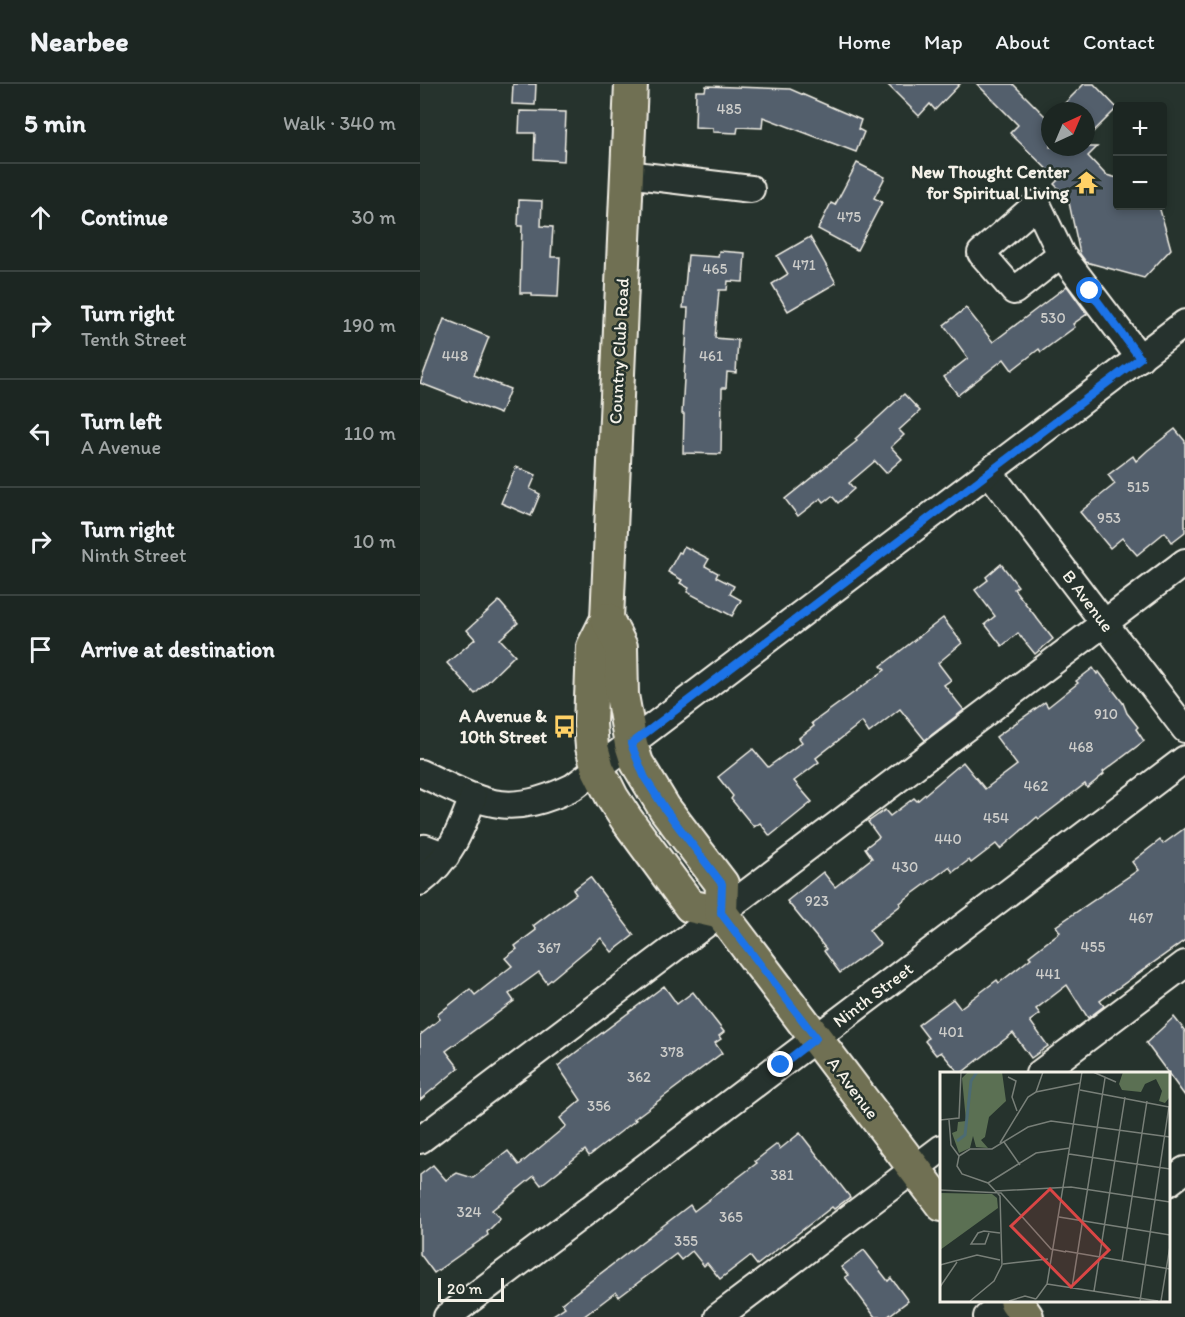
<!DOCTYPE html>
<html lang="en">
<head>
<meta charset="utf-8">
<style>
  body { margin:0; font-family:Itim,sans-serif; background:#29322f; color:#f1f3f6 }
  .controls { position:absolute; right:18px; top:18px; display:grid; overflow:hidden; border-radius:6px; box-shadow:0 3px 9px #0003 }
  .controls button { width:54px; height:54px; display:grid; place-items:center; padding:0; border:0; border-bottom:2px solid #3a4340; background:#1c2622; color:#f1f3f6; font:30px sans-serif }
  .compass { position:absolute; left:621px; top:18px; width:54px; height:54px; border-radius:50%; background:#1c2622; box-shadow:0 3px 9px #0003; rotate:44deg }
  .scale { position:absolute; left:18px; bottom:15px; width:66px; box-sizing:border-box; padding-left:6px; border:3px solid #f4f1e8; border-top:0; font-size:16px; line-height:21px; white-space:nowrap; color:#f4f1e8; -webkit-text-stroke:4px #26332d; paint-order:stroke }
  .stop { position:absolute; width:18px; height:18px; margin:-14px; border:4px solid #1a73e8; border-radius:50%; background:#fff }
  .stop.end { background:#1a73e8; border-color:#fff; box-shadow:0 2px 6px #0008 }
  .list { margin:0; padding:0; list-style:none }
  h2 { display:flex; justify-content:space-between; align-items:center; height:78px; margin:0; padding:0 24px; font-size:26px }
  h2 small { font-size:20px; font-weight:400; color:#a0a5a5 }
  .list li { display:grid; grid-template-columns:39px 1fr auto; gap:18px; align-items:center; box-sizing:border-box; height:108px; padding:0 24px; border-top:2px solid #3a4340 }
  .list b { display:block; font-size:22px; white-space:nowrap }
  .list p { margin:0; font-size:20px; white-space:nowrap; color:#a0a5a5 }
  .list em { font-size:20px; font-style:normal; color:#a0a5a5 }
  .icon { flex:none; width:33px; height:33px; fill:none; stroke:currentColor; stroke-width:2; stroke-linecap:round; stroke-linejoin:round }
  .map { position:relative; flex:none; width:765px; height:1233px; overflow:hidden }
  header { display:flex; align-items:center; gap:36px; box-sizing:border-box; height:84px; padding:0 30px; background:#1c2622; border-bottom:2px solid #3a4340 }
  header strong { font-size:28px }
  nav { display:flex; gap:33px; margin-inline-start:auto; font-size:21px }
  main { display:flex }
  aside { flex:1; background:#1c2622 }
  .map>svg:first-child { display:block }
  .building { fill:#535f6c; stroke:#f4f1e8; stroke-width:1.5 }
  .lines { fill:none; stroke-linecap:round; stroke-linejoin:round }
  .minor-casing { stroke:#f4f1e8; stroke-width:30 }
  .major-casing { stroke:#f4f1e8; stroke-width:36 }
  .minor { stroke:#26332d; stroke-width:26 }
  .major { stroke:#706f52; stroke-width:32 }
  .route { stroke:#1a73e8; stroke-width:8 }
  .labels { text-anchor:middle; stroke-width:5; stroke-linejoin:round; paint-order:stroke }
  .number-label { font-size:15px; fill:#ccccc9 }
  .poi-label { font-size:18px; font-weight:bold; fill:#f4f1e8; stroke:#26332d; text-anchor:end }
  .street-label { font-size:18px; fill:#f4f1e8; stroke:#26332d }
  .inset-river { fill:none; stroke:#4c6b73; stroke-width:3 }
  .inset-road { fill:none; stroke:#787f78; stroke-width:1.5 }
  .view { fill:#da4645; fill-opacity:0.15; stroke:#da4645; stroke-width:3 }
  .inset-edge { fill:none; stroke:#f4f1e8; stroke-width:3 }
</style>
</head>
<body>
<header>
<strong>Nearbee</strong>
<nav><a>Home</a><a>Map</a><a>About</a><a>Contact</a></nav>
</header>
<main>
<aside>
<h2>5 min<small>Walk · 340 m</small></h2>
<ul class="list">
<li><svg class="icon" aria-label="ahead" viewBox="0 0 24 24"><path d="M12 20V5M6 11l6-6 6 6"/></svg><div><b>Continue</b></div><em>30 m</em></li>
<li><svg class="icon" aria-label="right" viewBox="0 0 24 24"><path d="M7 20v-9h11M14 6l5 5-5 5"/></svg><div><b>Turn right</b><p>Tenth Street</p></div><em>190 m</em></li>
<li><svg class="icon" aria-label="left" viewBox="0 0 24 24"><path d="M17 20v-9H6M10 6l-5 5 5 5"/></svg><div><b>Turn left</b><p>A Avenue</p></div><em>110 m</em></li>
<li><svg class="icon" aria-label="right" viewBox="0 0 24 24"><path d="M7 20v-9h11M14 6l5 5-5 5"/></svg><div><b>Turn right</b><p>Ninth Street</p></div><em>10 m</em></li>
<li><svg class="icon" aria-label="arrive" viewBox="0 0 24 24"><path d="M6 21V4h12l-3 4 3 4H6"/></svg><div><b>Arrive at destination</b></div></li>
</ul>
</aside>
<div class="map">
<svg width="765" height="1233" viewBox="0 0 765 1233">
  <rect width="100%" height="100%" fill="#26332d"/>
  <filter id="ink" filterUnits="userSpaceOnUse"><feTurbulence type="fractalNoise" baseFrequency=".0167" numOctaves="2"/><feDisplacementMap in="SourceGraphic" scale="12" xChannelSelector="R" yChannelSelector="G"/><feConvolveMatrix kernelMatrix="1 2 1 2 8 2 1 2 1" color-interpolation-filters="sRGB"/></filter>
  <g filter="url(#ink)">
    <g class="building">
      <path d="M93,0H116L115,21L92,20Z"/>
      <path d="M467,0H540L515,26L510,20L499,32Z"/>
      <path d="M557,0H593L630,37V63H677L668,72L686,91L698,94V122H739L751,165L724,194L666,178L660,170L648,114L634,100L638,96L590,49L598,41Z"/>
      <path d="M664,0H674L697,24L666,55V27H637Z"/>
      <path d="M286,2L370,5L441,36L438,45L444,48L436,68L343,33L342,44L318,43L317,49L293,48V44L275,43L276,7H285Z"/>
      <path d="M100,27L146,28L144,77L114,75L115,49H99Z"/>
      <path d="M437,79L465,93L454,114L462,118L437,166L398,145L411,119L415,121Z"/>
      <path d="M99,116L122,117L121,142L133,143L131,173H140L138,213L112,212V209H100L102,142H98Z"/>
      <path d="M390,153L416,199L368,227L352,200L368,190L357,172Z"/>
      <path d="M299,167L325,169L323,198L308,197L307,206H299L295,254L318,256L316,289L307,288L306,304H302L301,370L263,369L264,330H262L268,224H263L268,171L298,173Z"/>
      <path d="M647,202L667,230L653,240L655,243L621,268L619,265L592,286L584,275L538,311L524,293L548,274L524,241L546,224L573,258Z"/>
      <path d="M24,235L69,253L54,291L90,305L80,330L0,299Z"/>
      <path d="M484,310L500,327L479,346L484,351L471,363L482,375L466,389L455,377L429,399L434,405L418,419L412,412L404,418L401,414L378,432L365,415L437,357L435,355Z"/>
      <path d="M755,345L765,357V448L752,458L745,448L717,471L702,454L690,464L660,428L695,400L688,391L713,372L716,377L728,366Z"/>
      <path d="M96,383L116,391L110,405L120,410L111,432L81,419Z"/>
      <path d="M264,462L289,475L285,482L298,489L296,493L314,502L310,510L321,516L312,532L267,508L269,504L260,499L262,496L248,488L259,468L261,469Z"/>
      <path d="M581,480L598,502L594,505L633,555L615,570L598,549L582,562L565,540L575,532L555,506L568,496L566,493Z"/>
      <path d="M79,517L98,539L80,555L95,571L55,610L27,579L55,555L47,546Z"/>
      <path d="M523,534L542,559L518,579L531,596L524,601L544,626L505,656L480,625L449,649L442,638L396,674L399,678L374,697L392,718L350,752L340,739L334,743L311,715L313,712L298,693L333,665L348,683L382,658L379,654L394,642L392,639L465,586L461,582Z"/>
      <path d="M673,584L677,590L679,588L703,619L707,629L718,643L716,645L724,657L683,688L684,690L667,704L665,700L619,735L617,733L580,765L576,760L551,779L549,776L533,788L529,783L480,819L481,821L449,846L460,860L420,889L404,867L406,865L367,817L403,788L415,803L452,774L445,764L459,753L448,738L465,726L470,732L494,714L497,717L543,678L565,705L597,681L576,653L625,618L628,623L658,599L656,597Z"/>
      <path d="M765,744V856L680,917L684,922L668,934L647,901L616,925L620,930L610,937L628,962L611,974L593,949L540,990L521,968L516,971L505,957L508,954L498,941L533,915L540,924L577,896L579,899L611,874L609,872L640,848L636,842L718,786L712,778L740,756L743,760Z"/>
      <path d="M170,793L214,851L192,868L181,854L127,899L119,888L89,910L94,917L26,967L39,984L0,1016V951L20,935L17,931L50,905L55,911L92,882L85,874L97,865L95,862L116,846L113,842L156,810L153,806Z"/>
      <path d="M244,902L257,920L273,908L304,948L299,952L301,955L295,959L302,969L214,1035L216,1036L169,1072L165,1066L121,1101L114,1092L72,1126L80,1135L67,1148L68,1151L14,1189L0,1170V1091L13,1081L26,1096L37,1089L53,1094L88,1067L99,1081L146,1042L140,1034L161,1016L138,982Z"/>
      <path d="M754,933L765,947V1012L726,959Z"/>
      <path d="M380,1049L430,1113L414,1125L412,1123L337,1181L330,1172L300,1195L287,1179L284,1182L272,1167L261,1176L256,1170L199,1213L196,1208L163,1233H130L145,1223L142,1219L270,1121L274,1127L337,1079L335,1077L357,1060L360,1065Z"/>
      <path d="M444,1166L468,1197L471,1194L488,1217L467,1233H455L425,1193L428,1191L421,1183Z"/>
    </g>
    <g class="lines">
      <defs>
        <g id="minor">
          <path d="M207,90L331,105"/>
          <path d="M641,170L594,207L561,169L617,120L641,170L720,274"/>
          <path d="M570,389L765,645"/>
          <path d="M0,689C63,718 85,736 153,703L765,239"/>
          <path d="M0,769L5,764L26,772"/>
          <path d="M0,798C29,776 41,746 53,713"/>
          <path d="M619,990L765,880"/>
          <path d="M0,1056L765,478"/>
          <path d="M748,1099L765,1086"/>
          <path d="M27,1233L765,675"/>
          <path d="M298,1233L522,1064"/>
          <path d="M567,1233L589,1216"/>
        </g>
        <g id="major">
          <path d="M211,0L187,535L173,563L170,640L172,663L178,685L192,713L207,736L270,822L301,829"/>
          <path d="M187,535L201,563L202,611L211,660L217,679L245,725L302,800L301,829L522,1121"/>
          <path d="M595,1216L607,1233"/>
        </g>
      </defs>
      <use href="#minor" class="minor-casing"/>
      <use href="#major" class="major-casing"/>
      <use href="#minor" class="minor"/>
      <use href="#major" class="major"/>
    </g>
  </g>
  <g class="lines" filter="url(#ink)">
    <path class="route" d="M361,981L396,954L301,829L302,800L245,725L225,694L211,660L720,274L670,207"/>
  </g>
  <defs>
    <symbol id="temple-bare" viewBox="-9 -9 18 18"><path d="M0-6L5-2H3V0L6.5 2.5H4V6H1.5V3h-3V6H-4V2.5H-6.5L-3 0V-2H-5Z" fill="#ffd166" stroke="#26332d" stroke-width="2.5" paint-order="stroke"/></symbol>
    <symbol id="bus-bare" viewBox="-9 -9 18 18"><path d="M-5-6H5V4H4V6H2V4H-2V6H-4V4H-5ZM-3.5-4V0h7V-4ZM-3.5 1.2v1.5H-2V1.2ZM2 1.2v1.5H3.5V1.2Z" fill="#ffd166" stroke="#26332d" stroke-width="2.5" paint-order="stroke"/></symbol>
  </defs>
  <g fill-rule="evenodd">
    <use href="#temple-bare" x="650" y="82" width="33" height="33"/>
    <use href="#bus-bare" x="128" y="626" width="33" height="33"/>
  </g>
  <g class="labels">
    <g class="number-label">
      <text x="309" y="30">485</text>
      <text x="429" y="138">475</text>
      <text x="384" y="186">471</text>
      <text x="295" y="190">465</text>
      <text x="633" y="239">530</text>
      <text x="35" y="277">448</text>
      <text x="291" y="277">461</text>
      <text x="718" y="408">515</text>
      <text x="689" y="439">953</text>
      <text x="686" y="635">910</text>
      <text x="661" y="668">468</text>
      <text x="616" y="707">462</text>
      <text x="576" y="739">454</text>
      <text x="528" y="760">440</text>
      <text x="485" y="788">430</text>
      <text x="397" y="822">923</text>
      <text x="721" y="839">467</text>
      <text x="673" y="868">455</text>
      <text x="129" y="869">367</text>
      <text x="628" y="895">441</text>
      <text x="531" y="953">401</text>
      <text x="252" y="973">378</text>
      <text x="219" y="998">362</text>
      <text x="179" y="1027">356</text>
      <text x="362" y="1096">381</text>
      <text x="49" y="1133">324</text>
      <text x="311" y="1138">365</text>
      <text x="266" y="1162">355</text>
    </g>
    <g class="poi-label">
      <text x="649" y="94">New Thought Center<tspan x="649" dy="21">for Spiritual Living</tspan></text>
      <text x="127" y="638">A Avenue &amp;<tspan x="127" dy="21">10th Street</tspan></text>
    </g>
    <g class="street-label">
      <text transform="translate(199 267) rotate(-87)" y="6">Country Club Road</text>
      <text transform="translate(668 517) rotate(53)" y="6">B Avenue</text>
      <text transform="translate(453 911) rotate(-37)" y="6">Ninth Street</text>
      <text transform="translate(433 1004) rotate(53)" y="6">A Avenue</text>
    </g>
  </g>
  <g transform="translate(520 988)">
    <rect width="230" height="230" fill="#26332d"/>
    <path d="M28,0H62L66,29L49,45L45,65L41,68L48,76L36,75L33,64L30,76L19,81L12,61L17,59L18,50L26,49L22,6ZM183,0H229V26L225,31L219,29L222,19L216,7L205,12L201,20L182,18L179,12ZM0,121L52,122L57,126L58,136L0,178Z" fill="#5b7053"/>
    <path class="inset-river" d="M17,69L25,63L31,9L37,0"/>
    <path class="inset-road" d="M153,0L176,10M68,5L76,9L72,25L77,39M140,18L229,35M96,20L103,0M0,48L19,46L21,0M9,48L11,73L19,84M64,70L80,93M60,71L88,25L96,20L140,11M129,82L230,97M19,84L30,77H52L88,55L111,49L230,65M19,84L17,94L22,102L48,111L60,124L62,193M48,111L96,81L130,76M0,118L61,121L111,177L126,180M56,119L131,115L230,130M119,145L230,163M49,161L45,172H31L38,161L44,159L60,161M125,179L230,197M182,189L207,29M63,192L108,187M0,193L37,183L60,188M107,212L218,229M0,215L17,190M132,216L165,6M154,219L185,25M96,227L107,212L142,0M30,229L54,209L62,193M69,229L85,224L96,227M200,229L229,34M221,229L230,174"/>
    <path class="view" d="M110,117L169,178L131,215L71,154Z"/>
    <rect width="230" height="230" class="inset-edge"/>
  </g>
</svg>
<div class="controls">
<button>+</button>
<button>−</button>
</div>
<svg class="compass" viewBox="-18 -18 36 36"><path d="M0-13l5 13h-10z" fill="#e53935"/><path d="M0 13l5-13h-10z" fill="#a0a5a5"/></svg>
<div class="scale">20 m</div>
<div class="stop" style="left:670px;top:207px"></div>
<div class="stop end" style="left:361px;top:981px"></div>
</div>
</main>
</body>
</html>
